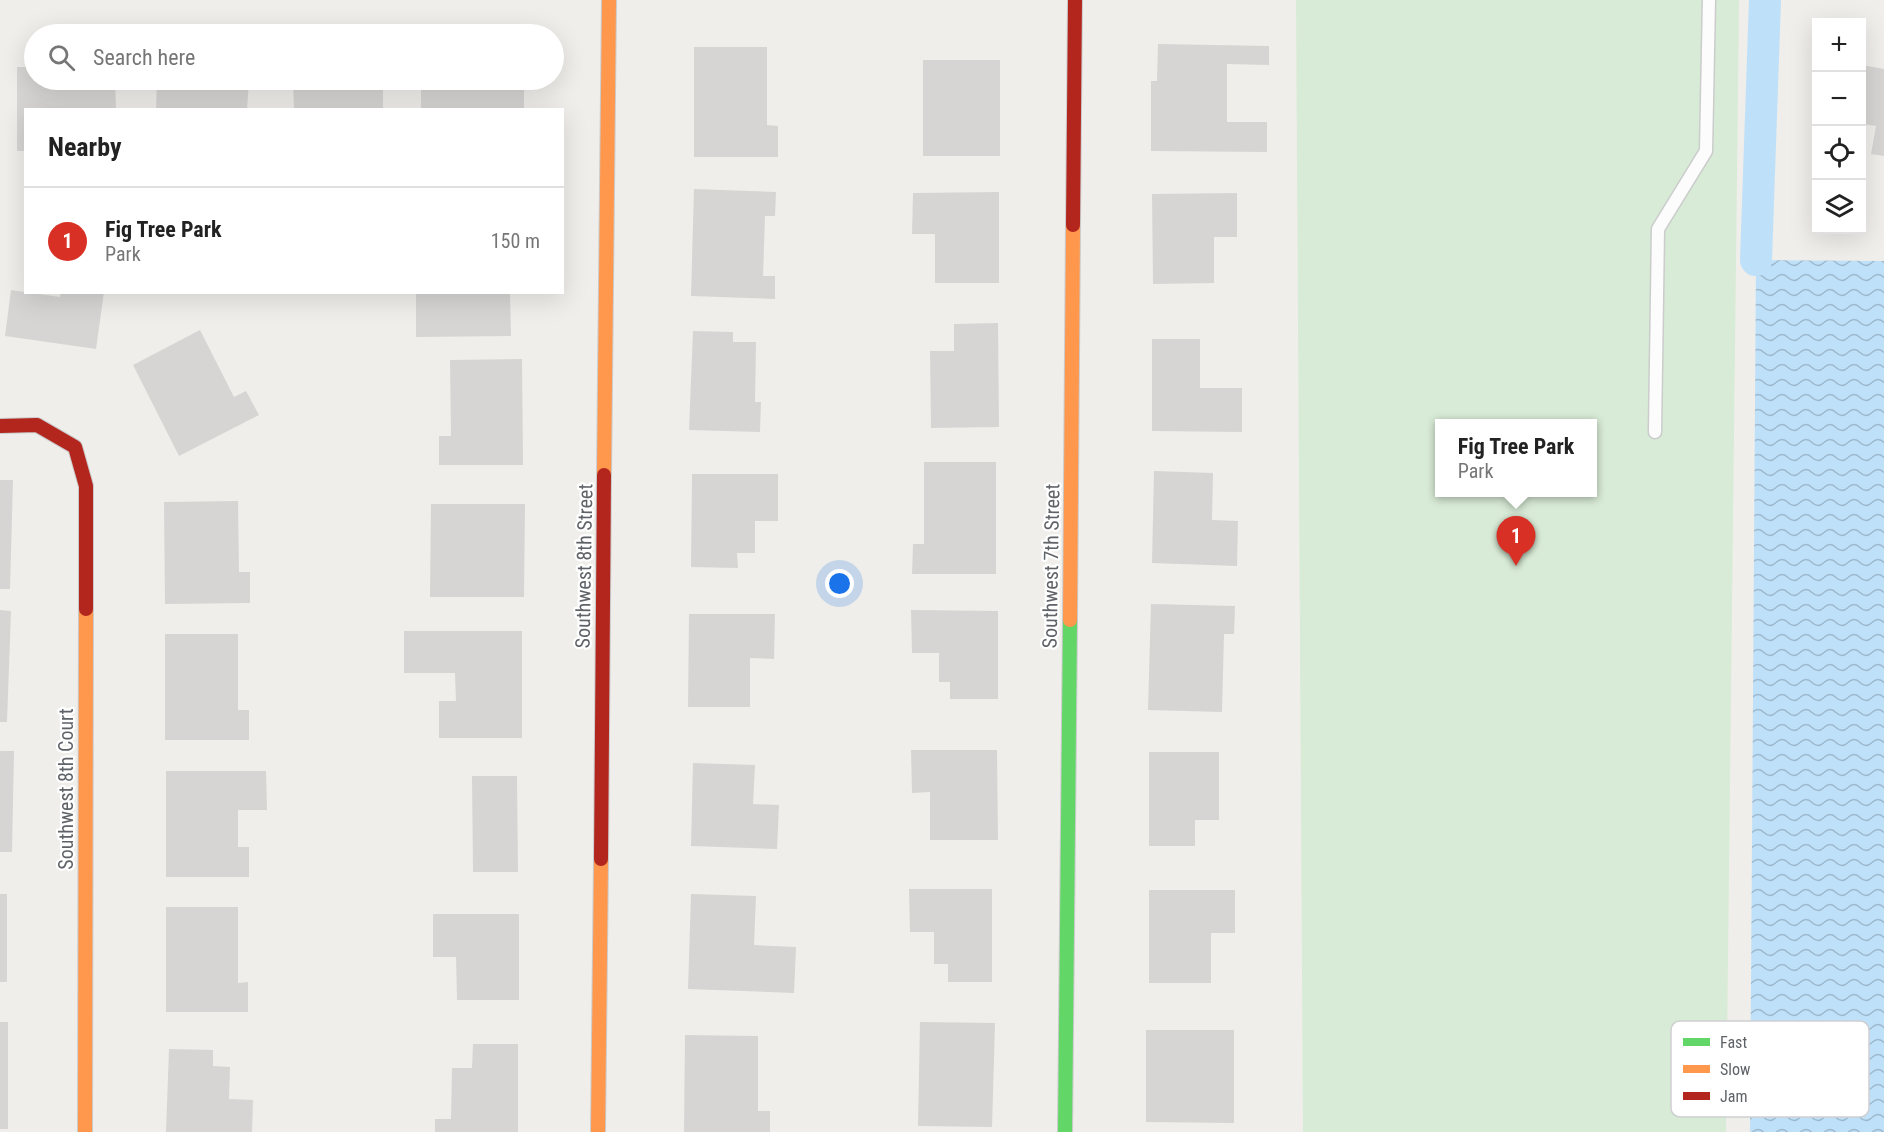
<!DOCTYPE html>
<html lang="en">
<head>
<meta charset="utf-8">
<style>
  body { margin:0; font-family:"Roboto Condensed",sans-serif; background:#f2f2f2; color:#222 }
  .controls { position:absolute; right:18px; top:18px; display:grid; overflow:hidden; border-radius:0px; box-shadow:0 6px 24px #0002 }
  .controls button { width:54px; height:54px; display:grid; place-items:center; padding:0; border:0; border-bottom:2px solid #e0e0e0; background:#fff; color:#222; font:30px sans-serif }
  .you { position:absolute; left:840px; top:584px; width:21px; height:21px; margin:-15px; border:4px solid #fff; border-radius:50%; background:#1a73e8; box-shadow:0 0 0 9px #1a73e833 }
  .badge { display:grid; place-items:center; width:39px; height:39px; border-radius:50%; background:#d93025; color:#fff; font-size:20px; font-weight:700 }
  .pin { position:absolute; translate:-50% -50px; filter:drop-shadow(0 2px 3px #0008) }
  .pin::after { content:''; position:absolute; top:32px; width:21px; height:18px; background:inherit; clip-path:polygon(0 0,100% 0,50% 100%) }
  .popup { position:absolute; left:1435px; top:419px; width:162px; height:78px; box-sizing:border-box; display:grid; place-content:center; border-radius:0px; background:#fff; filter:drop-shadow(0 2px 4px #0005); font-size:20px; white-space:nowrap; color:#767676 }
  .popup b { font-size:22px; color:#222 }
  .popup::after { content:''; position:absolute; left:50%; top:100%; margin-left:-12px; border:12px solid transparent; border-top-color:#fff }
  .list { margin:0; padding:0; list-style:none }
  h2 { display:flex; justify-content:space-between; align-items:center; height:78px; margin:0; padding:0 24px; font-size:26px }
  h2 small { font-size:20px; font-weight:400; color:#767676 }
  .list li { display:grid; grid-template-columns:39px 1fr auto; gap:18px; align-items:center; box-sizing:border-box; height:108px; padding:0 24px; border-top:2px solid #e0e0e0 }
  .list b { display:block; font-size:22px; white-space:nowrap }
  .list p { margin:0; font-size:20px; white-space:nowrap; color:#767676 }
  .list em { font-size:20px; font-style:normal; color:#767676 }
  .icon { flex:none; width:33px; height:33px; fill:none; stroke:currentColor; stroke-width:2; stroke-linecap:round; stroke-linejoin:round }
  .map { position:relative; flex:none; width:1884px; height:1132px; overflow:hidden }
  .search { position:absolute; background:#fff; box-shadow:0 6px 24px #0002; left:24px; top:24px; width:540px; height:66px; display:flex; align-items:center; gap:15px; box-sizing:border-box; padding:0 21px; border-radius:33px; color:#767676; font-size:22px }
  .panel { position:absolute; background:#fff; box-shadow:0 6px 24px #0002; left:24px; top:108px; width:540px; height:186px; border-radius:0px }
  .map>svg:first-child { display:block }
  .green { fill:#d8ebd6; fill-rule:evenodd }
  .water { fill:url(#water-waves) }
  .lines { fill:none; stroke-linecap:round; stroke-linejoin:round }
  .canal { stroke:#bfe0f9; stroke-width:32 }
  .building { fill:#d6d5d3 }
  .lane-casing { stroke:#cbcccc; stroke-width:15 }
  .fast-casing { stroke:#cacacb; stroke-width:16 }
  .slow-casing { stroke:#cacacb; stroke-width:16 }
  .jam-casing { stroke:#cacacb; stroke-width:16 }
  .lane { stroke:#fdfcfc; stroke-width:12 }
  .fast { stroke:#63d668; stroke-width:14 }
  .slow { stroke:#ff974d; stroke-width:14 }
  .jam { stroke:#b3261e; stroke-width:14 }
  .labels { text-anchor:middle; stroke-width:4.5; stroke-linejoin:round; paint-order:stroke }
  .street-label { font-size:20px; fill:#5f6368; stroke:#fff }
  .key { fill:#fff; stroke:#cfd0d2; stroke-width:1.5 }
  .key-label { font-size:16px; fill:#5f6368 }
</style>
</head>
<body>
<div class="map">
<svg width="1884" height="1132" viewBox="0 0 1884 1132">
  <defs>
    <pattern id="water-waves" width="16" height="10" patternUnits="userSpaceOnUse" patternTransform="scale(1.5)"><rect width="16" height="10" fill="#bfe0f9"/><path d="M0 5q4-4 8 0t8 0" fill="none" stroke="#9eb9cd"/></pattern>
  </defs>
  <rect width="100%" height="100%" fill="#efeeea"/>
  <path class="green" d="M1296,0H1739L1726,1132H1303ZM1440,424H1592V492H1440Z"/>
  <path class="water" d="M1756,260L1884,261V1132H1750Z"/>
  <g class="lines">
    <path class="canal" d="M1756,260L1765,0"/>
  </g>
  <g class="building">
    <path d="M1158,44L1269,46V65L1227,64V122H1267V152L1151,151V81H1157Z"/>
    <path d="M694,47H767V125L778,126V157H694Z"/>
    <rect x="923" y="60" width="77" height="96"/>
    <path d="M1862,65L1884,69V156L1871,154L1876,126L1862,124Z"/>
    <path d="M17,67H34V80H115L116,110H26V151H17Z"/>
    <path d="M157,80H249L247,110H156Z"/>
    <path d="M293,80H383V110H294Z"/>
    <rect x="421" y="80" width="103" height="30"/>
    <path d="M694,189L776,192L775,216H765L763,276H775V299L691,296Z"/>
    <path d="M999,192V283H935V234H912L913,193Z"/>
    <path d="M1237,193V237H1214V283L1153,284L1152,194Z"/>
    <path d="M11,290L60,297L61,292H104L96,349L5,336Z"/>
    <path d="M416,292H510L511,336L416,337Z"/>
    <path d="M998,323L999,427L931,428L930,351H954V324Z"/>
    <path d="M200,330L234,397L246,391L259,415L179,456L133,365Z"/>
    <path d="M693,331L733,332V342H756L755,402H761L760,432L689,430Z"/>
    <path d="M1152,339H1200V388H1242V432L1152,431Z"/>
    <path d="M522,359L523,465H439V436H451L450,360Z"/>
    <path d="M924,462H996V574H912L913,544H924Z"/>
    <path d="M1154,471L1213,473L1212,520L1238,521L1237,566L1152,563Z"/>
    <path d="M692,474H778V521H755V553H737L738,568L691,567Z"/>
    <path d="M0,480H13L10,589H0Z"/>
    <path d="M238,501L239,572H250V603L165,604L164,502Z"/>
    <path d="M431,504H525L524,597H430Z"/>
    <path d="M1151,604L1235,606L1234,634H1224L1222,712L1148,710Z"/>
    <path d="M0,610L11,611L7,722H0Z"/>
    <path d="M911,610L998,611V699H950V682H939V653H912Z"/>
    <path d="M689,614H775L774,659L750,658V707H688Z"/>
    <path d="M404,631H522V738H439V701H456L455,673H404Z"/>
    <path d="M165,634H238V710H249V740H165Z"/>
    <path d="M911,750H997L998,840H930V792L912,793Z"/>
    <path d="M0,751H14L12,852H0Z"/>
    <path d="M1149,752H1219V820H1195V846H1149Z"/>
    <path d="M693,763L755,765L753,804L779,805L777,849L691,846Z"/>
    <path d="M166,771H266L267,810H238V847H249V877H166Z"/>
    <path d="M472,776H517L518,872H473Z"/>
    <path d="M909,889H992V982H948V964H934V932H910Z"/>
    <path d="M1149,890H1235V933H1211V983H1149Z"/>
    <rect x="0" y="894" width="7" height="88"/>
    <path d="M691,894L756,896L754,945L796,947L794,993L688,989Z"/>
    <path d="M166,907H238V983L248,982V1012H166Z"/>
    <path d="M433,914H519V1000H457L456,957H433Z"/>
    <rect x="0" y="1022" width="8" height="107"/>
    <path d="M920,1022L995,1023L992,1127L918,1126Z"/>
    <path d="M1146,1030H1234V1123L1146,1122Z"/>
    <path d="M685,1035L758,1036V1111H770V1132H684Z"/>
    <path d="M473,1044H518V1132H435V1119H451L452,1068H472Z"/>
    <path d="M169,1049L213,1050V1066L230,1067L229,1099L253,1100L252,1132H166Z"/>
  </g>
  <g class="lines">
    <defs>
      <path id="lane" d="M1655,432L1658,229L1706,151L1709,0"/>
      <path id="fast" d="M1065,1132L1070,620"/>
      <g id="slow">
        <path d="M604,475L609,0"/>
        <path d="M1070,620L1073,225"/>
        <path d="M85,1132L86,609"/>
        <path d="M598,1132L601,859"/>
      </g>
      <g id="jam">
        <path d="M1073,225L1075,0"/>
        <path d="M0,426L37,425L75,447L86,486V609"/>
        <path d="M601,859L604,475"/>
      </g>
    </defs>
    <use href="#lane" class="lane-casing"/>
    <use href="#fast" class="fast-casing"/>
    <use href="#slow" class="slow-casing"/>
    <use href="#jam" class="jam-casing"/>
    <use href="#lane" class="lane"/>
    <use href="#fast" class="fast"/>
    <use href="#slow" class="slow"/>
    <use href="#jam" class="jam"/>
  </g>
  <g class="labels">
    <g class="street-label">
      <text transform="translate(584 566) rotate(-89)" y="7">Southwest 8th Street</text>
      <text transform="translate(1051 566) rotate(-89)" y="7">Southwest 7th Street</text>
      <text transform="translate(66 789) rotate(-90)" y="7">Southwest 8th Court</text>
    </g>
  </g>
  <rect x="1671" y="1021" width="198" height="96" rx="9" class="key"/>
  <rect x="1683" y="1038" width="27" height="8" fill="#63d668"/>
  <rect x="1683" y="1065" width="27" height="8" fill="#ff974d"/>
  <rect x="1683" y="1092" width="27" height="8" fill="#b3261e"/>
  <g class="key-label">
    <text x="1720" y="1048">Fast</text>
    <text x="1720" y="1075">Slow</text>
    <text x="1720" y="1102">Jam</text>
  </g>
</svg>
<div class="controls">
<button>+</button>
<button>−</button>
<button><svg class="icon" aria-label="locate" viewBox="0 0 24 24"><circle cx="12" cy="12" r="6"/><path d="M12 2v4M12 18v4M2 12h4M18 12h4"/></svg></button>
<button><svg class="icon" aria-label="layers" viewBox="0 0 24 24"><path d="M12 4l9 5-9 5-9-5zM3 14l9 5 9-5"/></svg></button>
</div>
<div class="you"></div>
<div class="pin badge" style="left:1516px;top:566px">1</div>
<div class="popup"><b>Fig Tree Park</b>Park</div>
<div class="search"><svg class="icon" aria-label="search" viewBox="0 0 24 24"><circle cx="10" cy="10" r="6"/><path d="M15 15l6 6"/></svg>Search here</div>
<section class="panel">
<h2>Nearby<small></small></h2>
<ul class="list">
<li><span class="badge">1</span><div><b>Fig Tree Park</b><p>Park</p></div><em>150 m</em></li>
</ul>
</section>
</div>
</body>
</html>
